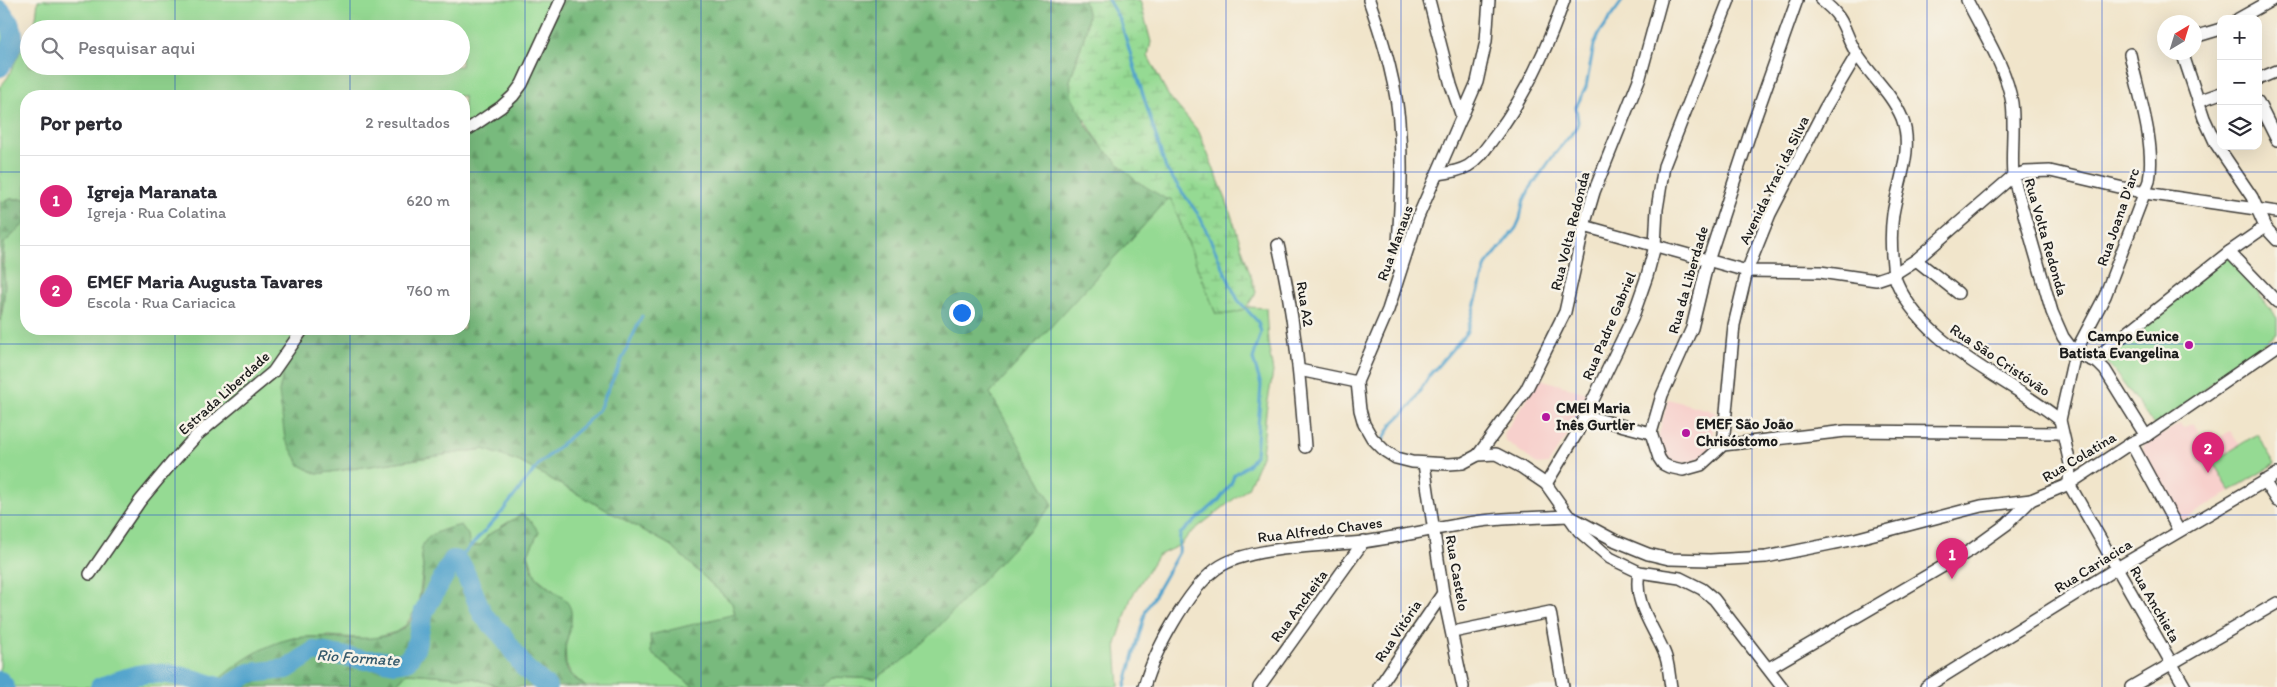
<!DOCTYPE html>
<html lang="pt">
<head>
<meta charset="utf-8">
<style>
  body { margin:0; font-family:Itim,sans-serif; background:#f7f7f7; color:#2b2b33 }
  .controls { position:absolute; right:15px; top:15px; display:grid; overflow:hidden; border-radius:10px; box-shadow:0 5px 20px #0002 }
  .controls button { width:45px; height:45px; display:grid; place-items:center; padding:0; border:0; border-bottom:1px solid #e1e1e2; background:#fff; color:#2b2b33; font:25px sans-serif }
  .compass { position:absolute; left:2157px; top:15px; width:45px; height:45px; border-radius:50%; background:#fff; box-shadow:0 5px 20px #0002; rotate:38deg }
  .you { position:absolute; left:961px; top:312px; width:18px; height:18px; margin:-12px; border:4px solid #fff; border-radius:50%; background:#1a73e8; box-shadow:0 0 0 8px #1a73e833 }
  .badge { display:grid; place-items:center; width:32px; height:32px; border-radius:50%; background:#db2777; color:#fff; font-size:16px; font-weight:700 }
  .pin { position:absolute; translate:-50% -41px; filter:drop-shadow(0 1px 2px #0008) }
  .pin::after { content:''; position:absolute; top:26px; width:18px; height:15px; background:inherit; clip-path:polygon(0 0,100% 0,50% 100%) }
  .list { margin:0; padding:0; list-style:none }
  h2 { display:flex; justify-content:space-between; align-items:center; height:65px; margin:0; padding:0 20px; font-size:21px }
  h2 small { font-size:16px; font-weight:400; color:#7c7c81 }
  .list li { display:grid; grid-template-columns:32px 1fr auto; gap:15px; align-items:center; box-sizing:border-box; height:90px; padding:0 20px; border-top:1px solid #e1e1e2 }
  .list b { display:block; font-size:19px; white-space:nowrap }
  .list p { margin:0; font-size:16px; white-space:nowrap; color:#7c7c81 }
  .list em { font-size:16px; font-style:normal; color:#7c7c81 }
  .icon { flex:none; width:28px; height:28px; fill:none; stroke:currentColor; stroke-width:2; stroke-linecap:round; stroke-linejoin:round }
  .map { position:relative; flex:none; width:2277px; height:687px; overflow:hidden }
  .search { position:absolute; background:#fff; box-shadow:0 5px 20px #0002; left:20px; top:20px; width:450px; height:55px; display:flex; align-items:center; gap:12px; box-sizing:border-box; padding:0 18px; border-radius:28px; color:#7c7c81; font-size:19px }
  .panel { position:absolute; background:#fff; box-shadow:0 5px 20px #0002; left:20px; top:90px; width:450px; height:245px; border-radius:20px }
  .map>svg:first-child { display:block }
  .built { fill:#f7d0cc }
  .grass { fill:#95da93; stroke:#587b58 }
  .forest { fill:url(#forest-firs); stroke:#4a6b4c }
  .wetland { fill:url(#wetland-marsh); stroke:#587b58 }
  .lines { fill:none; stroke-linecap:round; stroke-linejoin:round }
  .stream { stroke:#51a3cc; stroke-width:3 }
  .river { stroke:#51a3cc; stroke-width:20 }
  .street-casing { stroke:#3c3a36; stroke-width:14 }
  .street { stroke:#fff; stroke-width:11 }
  .grid { fill:none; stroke:#1d4ed8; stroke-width:1; stroke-opacity:0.55 }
  .poi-dot { fill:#b5179e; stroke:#f7f3e8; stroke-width:2 }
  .labels { text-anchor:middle; stroke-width:5; stroke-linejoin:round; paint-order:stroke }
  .street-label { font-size:15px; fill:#1c1c1c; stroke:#f7f3e8 }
  .poi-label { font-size:15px; font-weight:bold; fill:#1c1c1c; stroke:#f7f3e8; text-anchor:start }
  .water-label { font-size:16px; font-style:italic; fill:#34596b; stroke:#f7f3e8 }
</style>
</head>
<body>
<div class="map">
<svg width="2277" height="687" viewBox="0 0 2277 687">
  <defs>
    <pattern id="forest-firs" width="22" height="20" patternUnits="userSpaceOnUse" patternTransform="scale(1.25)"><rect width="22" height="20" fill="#78ba7d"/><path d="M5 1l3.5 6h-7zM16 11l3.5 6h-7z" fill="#679f6b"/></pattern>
    <pattern id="wetland-marsh" width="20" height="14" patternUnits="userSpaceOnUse" patternTransform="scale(1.25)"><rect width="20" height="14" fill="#95da93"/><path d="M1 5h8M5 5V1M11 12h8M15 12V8" fill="none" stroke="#80ba7e"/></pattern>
  </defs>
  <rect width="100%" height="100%" fill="#f7f3e8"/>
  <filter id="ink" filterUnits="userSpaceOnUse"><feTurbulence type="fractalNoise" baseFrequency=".02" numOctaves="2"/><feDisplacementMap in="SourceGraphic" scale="10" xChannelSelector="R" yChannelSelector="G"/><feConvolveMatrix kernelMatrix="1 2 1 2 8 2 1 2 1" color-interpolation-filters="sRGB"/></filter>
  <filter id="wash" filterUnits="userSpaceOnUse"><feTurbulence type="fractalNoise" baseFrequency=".0096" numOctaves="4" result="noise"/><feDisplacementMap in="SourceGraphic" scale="20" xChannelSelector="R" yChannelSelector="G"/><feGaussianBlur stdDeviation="1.12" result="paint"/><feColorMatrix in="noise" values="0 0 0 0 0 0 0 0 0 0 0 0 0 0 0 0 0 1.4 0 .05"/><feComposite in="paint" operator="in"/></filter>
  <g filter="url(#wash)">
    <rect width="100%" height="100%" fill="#f1e5cb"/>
    <g class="built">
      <path d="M1537,378L1590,394L1567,436L1548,464L1538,465L1505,440L1504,434L1524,403Z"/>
      <path d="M1668,399L1716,412L1710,448L1705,455L1691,462L1679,463L1669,460L1662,454L1657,442Z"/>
      <path d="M2193,423L2201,436L2211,430L2217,439L2230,431L2240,445L2257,434L2275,465L2180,522L2142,453L2144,444L2180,424L2183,428Z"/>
    </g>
    <g class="grass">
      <path d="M38,0H565L499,114L464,139V96H26V199H11L0,203V87L8,77L29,33V66H461V29H31L36,18Z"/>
      <path d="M0,13L8,18L17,35L0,61Z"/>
      <path d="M1168,199H1171L1216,314L1248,307L1266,308L1268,343L1273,372L1266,412L1262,456L1248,488L1188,535L1182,544L1157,556L1131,598L1116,644L1119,687H821L831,677L875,679L989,393Z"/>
      <path d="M26,222V329H309L285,365L317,474L484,449L520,462L670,545L732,603L735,614L651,653L694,687H586L571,674L566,664L565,643L570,631L564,599L536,577L528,554L510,521L488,535L482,545L421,550L423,569L418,605L406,625L396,632L371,639L329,636L292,638L259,652L211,687H0V321C8,296 2,269 4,243Z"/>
      <path d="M2229,255L2277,318V334L2155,426L2102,355Z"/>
      <path d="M2257,434L2275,464L2230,491L2213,462Z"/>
      <path d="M407,673L473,678L500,687H394Z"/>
    </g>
    <g class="forest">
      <path d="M565,0H1084L1088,16L1086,31L1070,81L1085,123L1101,146L1135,180L1168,199L990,393L1053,505L913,654L875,679L831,677L821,687H694L651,653L650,635L735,614L732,603L670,545L520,462L484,449L317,474L300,465L285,439L279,392L285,365L309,329H464V139L499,114Z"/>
      <path d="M11,199H26V222L4,243L2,262L5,285L0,321V203Z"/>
      <path d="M522,514L531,521L539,532L528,554C530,561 531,570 536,576C544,589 568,594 571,611C574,631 555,657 571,675C575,679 582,683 586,687H500L473,678L407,673L394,687H211C232,666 264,643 295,638C326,633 382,648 406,626C419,613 423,586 423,569C423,558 418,549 426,540C434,531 450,528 461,525L468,535L470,547L481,545L488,535Z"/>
    </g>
    <path class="wetland" d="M1084,0H1140L1151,42L1148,56L1168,95L1199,132L1227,202L1256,292C1245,313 1240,314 1216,314L1171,199H1166L1135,180L1101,146L1072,98L1070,81L1086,31L1088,16Z"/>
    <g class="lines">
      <g class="stream">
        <path d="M1108,0L1120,20L1166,169L1200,217L1233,290L1238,300L1258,322L1261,332L1253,359L1261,385L1256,454L1249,464L1234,475L1231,484L1219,500L1180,534L1179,552L1146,610L1125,687"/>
        <path d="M1383,440L1392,424L1410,407L1429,376L1467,332L1486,265L1516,228L1520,219L1523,203L1529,190L1556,152L1576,129L1578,122L1576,107L1586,87L1594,45L1598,35L1623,0"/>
        <path d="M457,561L502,512L539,464L587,422L599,409L642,316"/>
      </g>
      <g class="river">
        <path d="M0,10C20,34 15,43 0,67"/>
        <path d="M0,681L5,687"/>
        <path d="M100,687C113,683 125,678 137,675C162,669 195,679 218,687"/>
        <path d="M227,687L250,673L287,669L314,651L365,660H379L395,663L407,661L415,649L424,611L453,560L457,561L463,568L483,615L502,635L524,667L547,687"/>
      </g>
    </g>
  </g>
  <g filter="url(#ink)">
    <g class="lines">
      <defs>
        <g id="street">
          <path d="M1369,0C1384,43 1398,88 1400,135C1403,178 1399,222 1397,265"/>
          <path d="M1429,0L1451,85L1462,117"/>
          <path d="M1489,0L1486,41L1477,82L1418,217L1388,310L1357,382L1360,410L1364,424L1372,438L1385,451L1396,458L1412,462L1449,464L1463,463L1478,455L1496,454L1521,467L1546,484L1579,531L1610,558L1639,572L1680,578L1702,589L1714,599L1782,687"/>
          <path d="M1797,0L1752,127L1708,261L1692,328L1662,395L1651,433L1659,458L1663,464L1669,467L1683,470L1701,465L1723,445L1846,431L2061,433"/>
          <path d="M1821,0C1848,20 1842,31 1858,56C1872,77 1892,94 1902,118C1914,149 1898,183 1893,214C1891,228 1891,242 1892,256C1893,262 1893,269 1894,275C1918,345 2006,376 2060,420"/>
          <path d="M1967,0C1983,33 2006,66 2012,103C2015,127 2011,152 2013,176L2052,312L2063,337L2075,353L2098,363L2105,370L2146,436"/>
          <path d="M2238,19L2272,0"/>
          <path d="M2194,37L2221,29"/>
          <path d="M2182,52L2204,118L2216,144L2252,197L2265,227L2277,240"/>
          <path d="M2258,79L2277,71"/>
          <path d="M2198,101L2221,93"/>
          <path d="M2258,102L2277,140"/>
          <path d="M464,132L501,107L513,96L522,84L561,0"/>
          <path d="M1438,174C1448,173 1459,171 1468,166C1480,159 1488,145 1496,135C1527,93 1547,49 1564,0"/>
          <path d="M1584,226L1747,271L1820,272L1876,280L1894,274L1916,260L2013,176L2025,172L2050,171L2145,193L2277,212"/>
          <path d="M1278,245C1294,311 1300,379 1305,447"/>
          <path d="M2229,252L2277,302"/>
          <path d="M1916,260L1958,293"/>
          <path d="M2093,360L2229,252L2265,227"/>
          <path d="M1299,370L1357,382"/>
          <path d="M1585,416L1651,433"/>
          <path d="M2131,443L2179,531"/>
          <path d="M1723,445L1734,325L1747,271L1770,214L1825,108L1857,54"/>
          <path d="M1478,455L1526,390L1565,312L1584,226L1594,192L1640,77L1661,0"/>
          <path d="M1424,464L1443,593L1463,687"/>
          <path d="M2264,481L2277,501"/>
          <path d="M1546,484L1577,433L1632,319L1647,276L1655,246L1657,209L1664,166L1729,0"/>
          <path d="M2069,484L2070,464L2060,420L2075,353L2105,296L2149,181C2156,143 2138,93 2130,54"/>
          <path d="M2069,484L2185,687"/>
          <path d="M1571,517L1616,541L1648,554L1669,559L1710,560L1766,557L1855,539L1981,506L2031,500"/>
          <path d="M1639,572C1633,603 1653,626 1664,652C1669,662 1669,676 1671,687"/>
          <path d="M90,574L140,501L170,465L197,435L273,372L303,329"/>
          <path d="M1453,632L1550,612L1563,687"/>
          <path d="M1769,668L1971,550L2007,524L2031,500L2069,484L2131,443L2146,436L2277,346"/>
          <path d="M1144,687C1154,652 1187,591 1216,569C1246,546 1325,546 1363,542C1398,537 1433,529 1468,523C1501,517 1536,518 1569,516"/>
          <path d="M1259,687L1364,541"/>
          <path d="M1379,687L1443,593"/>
          <path d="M1926,687L2117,568L2277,474"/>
          <path d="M2131,687L2277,603"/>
        </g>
      </defs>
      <use href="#street" class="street-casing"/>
      <use href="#street" class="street"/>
    </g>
  </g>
  <path class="grid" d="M175,0V29M350,0V29M525,0V687M701,0V687M876,0V687M1051,0V687M1226,0V687M1401,0V687M1576,0V687M1752,0V687M1927,0V687M2102,0V687M175,66V96M350,66V96M0,172H26M464,172H2277M175,329V687M350,329V687M0,344H2277M0,515H2277"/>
  <g class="poi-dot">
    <circle cx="2189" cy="345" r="5"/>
    <circle cx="1546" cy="417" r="5"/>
    <circle cx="1686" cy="433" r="5"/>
  </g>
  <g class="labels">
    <g class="street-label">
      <text transform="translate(1774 180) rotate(-64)" y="5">Avenida Yraci da Silva</text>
      <text transform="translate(2118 217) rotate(-71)" y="5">Rua Joana D'arc</text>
      <text transform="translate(1570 231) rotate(-76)" y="5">Rua Volta Redonda</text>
      <text transform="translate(2046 237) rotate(74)" y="5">Rua Volta Redonda</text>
      <text transform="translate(1395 243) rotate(-70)" y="5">Rua Manaus</text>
      <text transform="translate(1688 280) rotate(-74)" y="5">Rua da Liberdade</text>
      <text transform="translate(1305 304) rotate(81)" y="5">Rua A2</text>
      <text transform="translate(1609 326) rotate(-67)" y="5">Rua Padre Gabriel</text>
      <text transform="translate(2000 360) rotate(34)" y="5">Rua São Cristóvão</text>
      <text transform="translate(224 393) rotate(-42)" y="5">Estrada Liberdade</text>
      <text transform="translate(2079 457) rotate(-31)" y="5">Rua Colatina</text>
      <text transform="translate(1320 530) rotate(-7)" y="5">Rua Alfredo Chaves</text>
      <text transform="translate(2093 566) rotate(-32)" y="5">Rua Cariacica</text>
      <text transform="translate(1457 573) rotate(80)" y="5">Rua Castelo</text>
      <text transform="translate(2155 604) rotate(60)" y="5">Rua Anchieta</text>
      <text transform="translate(1299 606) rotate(-54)" y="5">Rua Ancheita</text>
      <text transform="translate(1398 631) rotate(-56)" y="5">Rua Vitória</text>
    </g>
    <g class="poi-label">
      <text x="2179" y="341" text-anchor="end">Campo Eunice<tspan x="2179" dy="17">Batista Evangelina</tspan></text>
      <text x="1556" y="413">CMEI Maria<tspan x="1556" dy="17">Inês Gurtler</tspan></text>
      <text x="1696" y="429">EMEF São João<tspan x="1696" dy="17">Chrisóstomo</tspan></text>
    </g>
    <g class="water-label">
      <text transform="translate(358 657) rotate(4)" y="6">Rio Formate</text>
    </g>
  </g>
</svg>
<div class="controls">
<button>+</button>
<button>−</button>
<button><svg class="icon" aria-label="layers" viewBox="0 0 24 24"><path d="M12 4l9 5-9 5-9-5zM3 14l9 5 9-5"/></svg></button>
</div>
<svg class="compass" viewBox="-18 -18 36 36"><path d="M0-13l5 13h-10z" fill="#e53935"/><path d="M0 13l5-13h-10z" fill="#7c7c81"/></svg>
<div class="you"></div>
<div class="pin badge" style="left:1952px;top:579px">1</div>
<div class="pin badge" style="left:2208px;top:473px">2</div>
<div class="search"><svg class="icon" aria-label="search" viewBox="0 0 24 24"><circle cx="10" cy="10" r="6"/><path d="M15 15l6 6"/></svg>Pesquisar aqui</div>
<section class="panel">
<h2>Por perto<small>2 resultados</small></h2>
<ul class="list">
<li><span class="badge">1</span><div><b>Igreja Maranata</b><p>Igreja · Rua Colatina</p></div><em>620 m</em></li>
<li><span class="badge">2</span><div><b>EMEF Maria Augusta Tavares</b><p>Escola · Rua Cariacica</p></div><em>760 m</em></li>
</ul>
</section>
</div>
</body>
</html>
